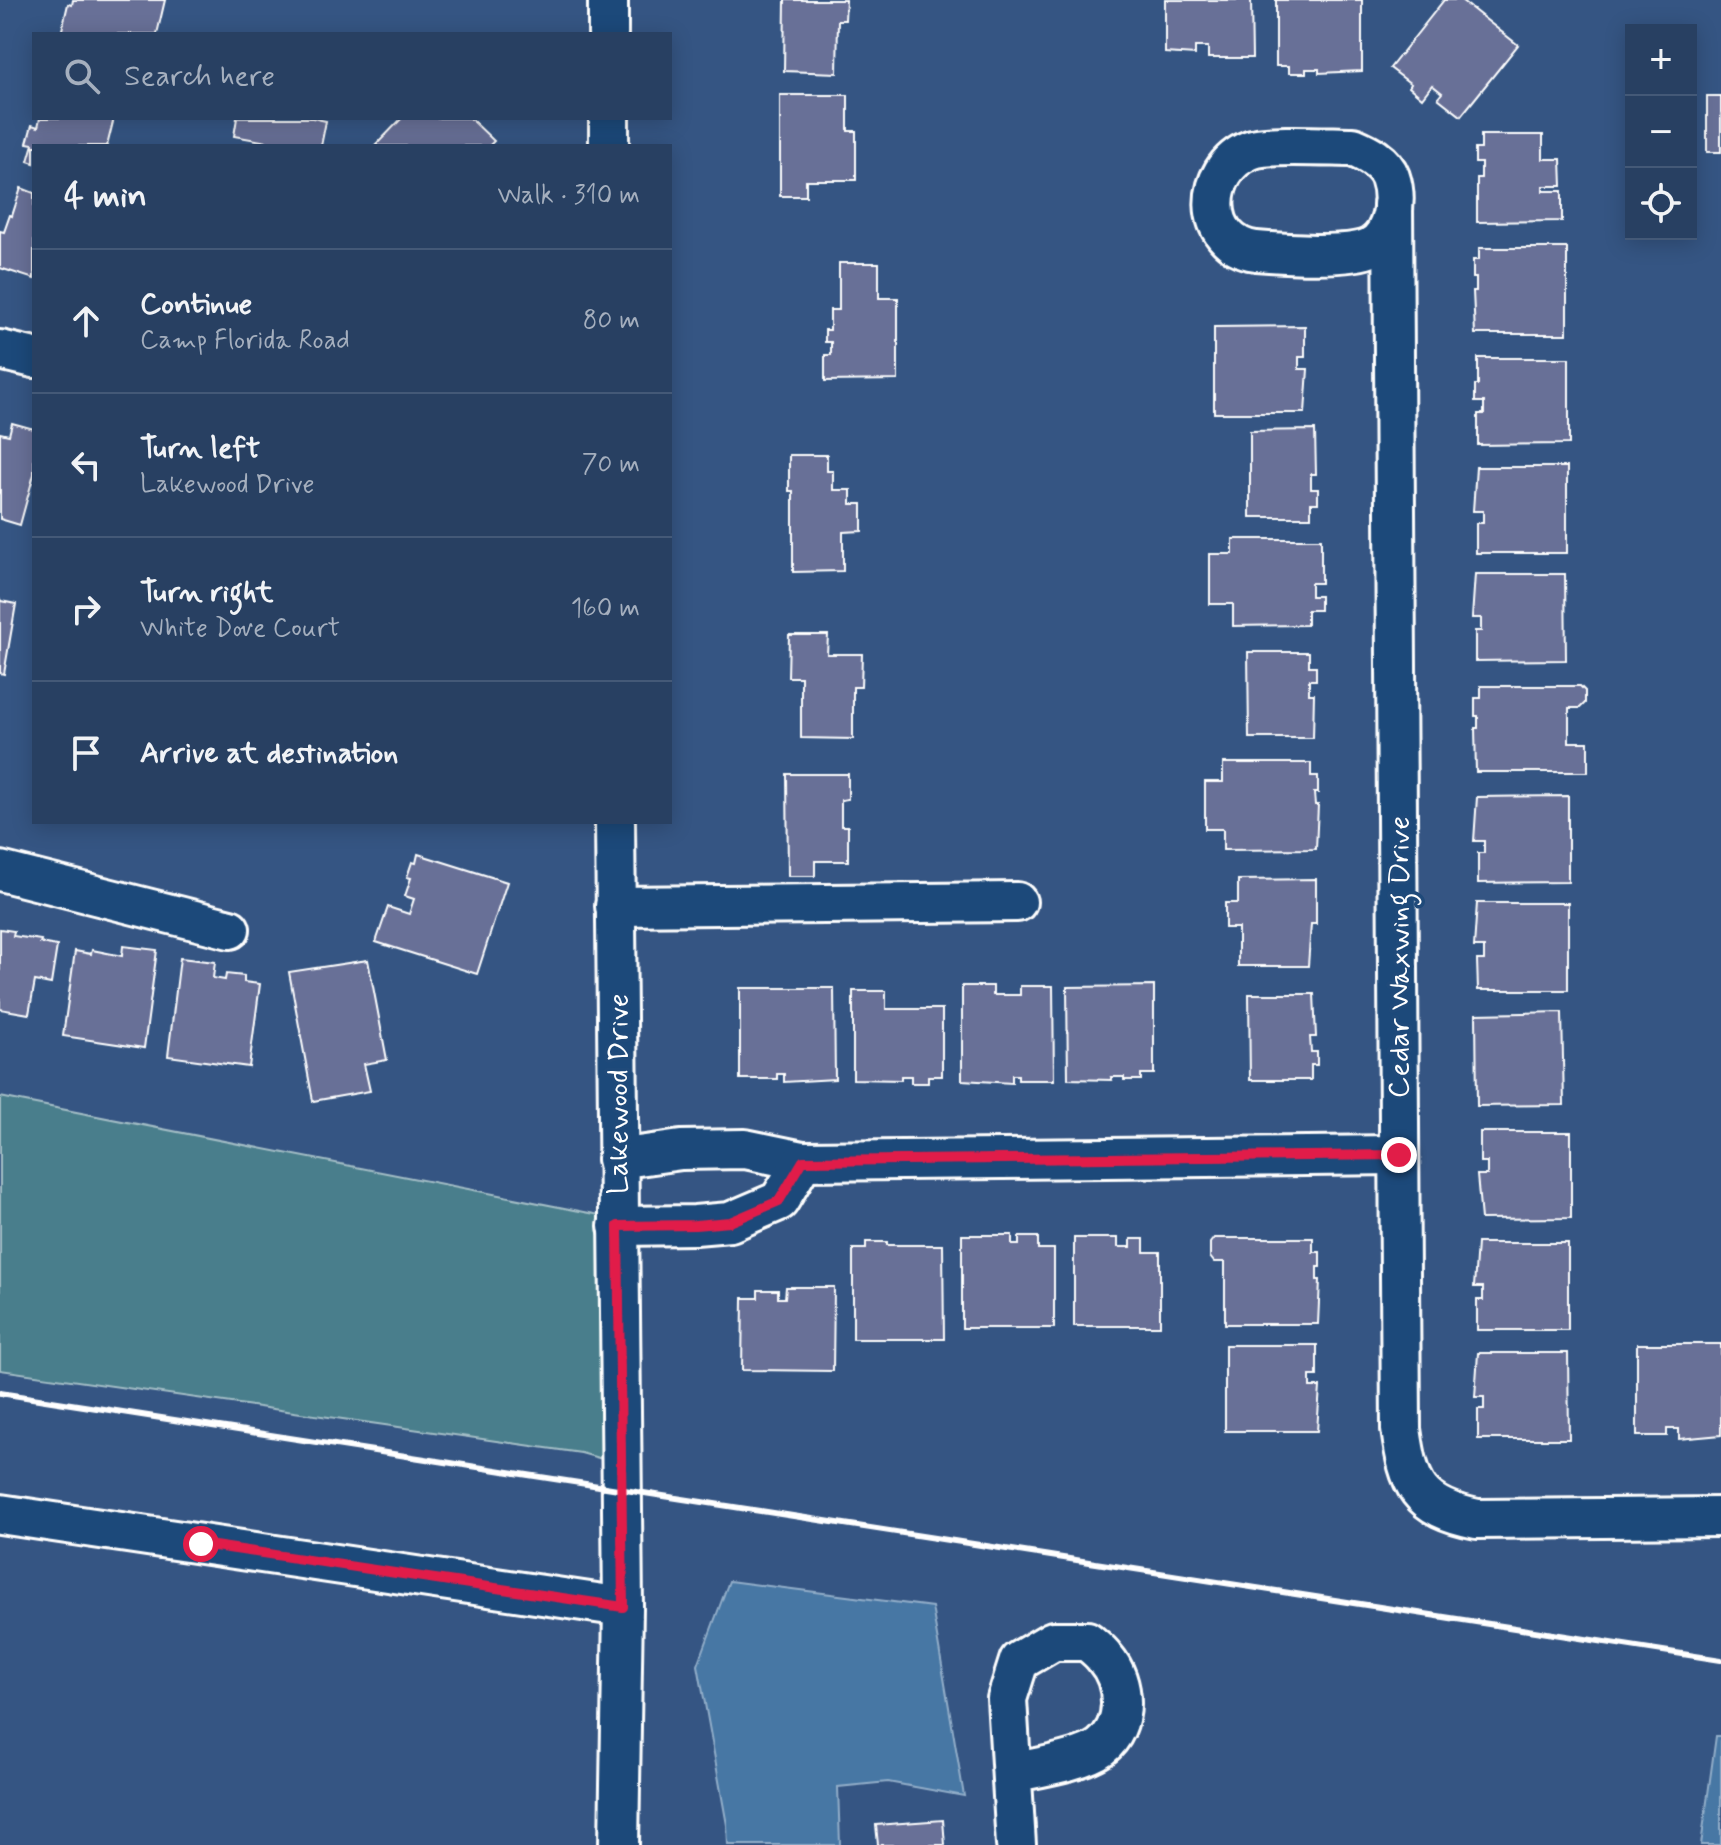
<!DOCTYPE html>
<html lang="en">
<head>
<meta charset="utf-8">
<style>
  body { margin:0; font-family:Mynerve,sans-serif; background:#344b6b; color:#f1f3f6 }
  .controls { position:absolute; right:24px; top:24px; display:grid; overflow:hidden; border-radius:0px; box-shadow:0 4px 20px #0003 }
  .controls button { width:72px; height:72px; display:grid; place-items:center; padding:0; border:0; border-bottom:2px solid #445977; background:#284062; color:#f1f3f6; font:40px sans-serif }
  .stop { position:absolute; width:24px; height:24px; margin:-18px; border:6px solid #e11d48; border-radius:50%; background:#fff }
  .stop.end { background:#e11d48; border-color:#fff; box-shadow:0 2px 8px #0008 }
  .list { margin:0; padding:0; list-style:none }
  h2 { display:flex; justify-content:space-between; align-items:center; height:104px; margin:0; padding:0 32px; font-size:34px }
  h2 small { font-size:26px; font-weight:400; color:#a5afbe }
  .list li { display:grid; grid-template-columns:52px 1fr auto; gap:24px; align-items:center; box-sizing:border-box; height:144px; padding:0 32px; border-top:2px solid #445977 }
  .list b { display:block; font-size:30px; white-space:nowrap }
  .list p { margin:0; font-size:26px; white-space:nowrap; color:#a5afbe }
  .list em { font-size:26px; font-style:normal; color:#a5afbe }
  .icon { flex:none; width:44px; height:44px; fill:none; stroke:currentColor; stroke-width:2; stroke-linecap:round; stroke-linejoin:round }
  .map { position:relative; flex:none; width:1721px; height:1845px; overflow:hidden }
  .search { position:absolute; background:#284062; box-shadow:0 4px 20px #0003; left:32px; top:32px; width:640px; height:88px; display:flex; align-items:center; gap:20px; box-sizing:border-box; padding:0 28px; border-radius:0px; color:#a5afbe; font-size:30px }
  .panel { position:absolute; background:#284062; box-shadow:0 4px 20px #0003; left:32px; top:144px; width:640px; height:680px; border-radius:0px }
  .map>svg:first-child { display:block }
  .green { fill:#497e8c; stroke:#a4bec6; stroke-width:2 }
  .water { fill:#4777a4; stroke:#91adc8; stroke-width:2 }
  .building { fill:#676f97; stroke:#fff; stroke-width:2 }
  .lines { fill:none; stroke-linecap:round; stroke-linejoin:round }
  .minor-casing { stroke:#fff; stroke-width:44 }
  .minor { stroke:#1f4a7a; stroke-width:38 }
  .rail { stroke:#fff; stroke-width:6 }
  .route { stroke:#e11d48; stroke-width:10 }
  .labels { text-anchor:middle; stroke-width:7; stroke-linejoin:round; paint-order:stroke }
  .street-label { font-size:30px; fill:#fff; stroke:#1f4a7a }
</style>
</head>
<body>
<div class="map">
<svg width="1721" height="1845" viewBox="0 0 1721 1845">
  <rect width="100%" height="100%" fill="#355583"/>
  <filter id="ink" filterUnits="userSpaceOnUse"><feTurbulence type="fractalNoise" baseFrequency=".0125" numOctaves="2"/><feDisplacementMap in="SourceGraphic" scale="16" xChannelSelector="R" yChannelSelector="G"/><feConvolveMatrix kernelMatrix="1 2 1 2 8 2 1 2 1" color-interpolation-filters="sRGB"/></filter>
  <g filter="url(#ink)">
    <path class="green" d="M0,1097L600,1215L602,1459L581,1453L0,1370Z"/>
    <g class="water">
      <path d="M729,1581L932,1607L964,1796L888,1782L838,1787L840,1845H728L727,1825L698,1665Z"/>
      <path d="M1716,1736H1721V1845H1701Z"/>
    </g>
    <g class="building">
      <path d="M73,0H165L157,34H61L68,4L72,5Z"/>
      <path d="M785,0H846L845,20H838L837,73L784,71Z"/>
      <path d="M1165,0H1251L1252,58H1208V47H1195V55L1165,53Z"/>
      <path d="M1276,0H1362V71L1319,73V69H1306V73H1289V66H1276Z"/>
      <path d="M1444,0H1461L1518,45L1461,116L1438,98L1442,93L1432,85L1422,98L1409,87L1411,84L1390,68Z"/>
      <path d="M780,95H848V131H856V180H806V196H780Z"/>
      <rect x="1707" y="96" width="14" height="56"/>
      <path d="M40,118H114L107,146H34V163L28,161L33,144L27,143L32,125L38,127Z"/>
      <path d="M237,118H312L326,121L321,146H272L273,143L234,136Z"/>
      <path d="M402,118H470L494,141L489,146H375Z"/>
      <path d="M1481,135H1543V159H1561L1562,186H1543V191H1562V221L1477,222V178H1481V163H1475V149H1481Z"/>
      <path d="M21,188L34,193V279L0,268V231L4,232L10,215L12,216Z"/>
      <path d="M1479,248H1567V334H1475L1473,291H1476V278H1473V260H1479Z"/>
      <path d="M839,263H879V298H898V380L825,381V355H831V342H825V330H830V310H839Z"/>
      <path d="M1305,326V357H1299V369H1308L1305,413H1214V327Z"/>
      <path d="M1478,358H1569V444L1478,445V414H1484V402H1475V385H1478Z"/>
      <path d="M12,423L34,429V474L20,525L0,519V433L9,435Z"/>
      <path d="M1315,430L1316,474H1311V489H1318V503H1311V517H1250V431Z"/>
      <path d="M789,455H827V471H833V490H851V504H862V531L843,532V571L793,572V491H789Z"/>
      <path d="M1476,467H1567V553H1476V523H1483V511H1473Z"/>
      <path d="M1233,539H1321V583H1311V596H1320V610H1307V625L1233,626V604H1210V554H1233Z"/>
      <path d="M1475,574H1565L1566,660L1475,661V631H1481V618H1472Z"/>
      <path d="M0,599L1,601L16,604L4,674L0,673Z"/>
      <path d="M789,635H828L827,654H862L861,687H853V739L801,738V677H788Z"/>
      <path d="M1248,652H1309V666H1316V680H1309V694H1314L1313,738H1249Z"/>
      <path d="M1481,686H1580L1585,691V703L1580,708H1569V742H1588V772H1476L1475,728H1478V716H1475V698H1481Z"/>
      <path d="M1223,763H1311V776H1318V793H1314L1315,805H1318L1316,849L1223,850V829H1205V782H1223Z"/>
      <path d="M787,774H848V799L841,800V826H848V861H815V876H788Z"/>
      <path d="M1568,796V882L1478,883V853H1484V841H1474L1477,797Z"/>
      <path d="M418,854L507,882L477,974L376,942L388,907L409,914L414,899L405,896L411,878L407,877L412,862L416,863Z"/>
      <path d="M1316,879V924H1311L1308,966H1238V928H1225V903H1238V880Z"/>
      <path d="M1477,903H1568V990H1478L1477,960H1484V947H1474Z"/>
      <path d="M0,929L14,931L13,936L41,940L40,943L57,946L51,984L35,981L29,1014L0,1009Z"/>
      <path d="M123,946L157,950L144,1048L63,1036L75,951L91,954L92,950L122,956Z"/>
      <path d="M180,958L215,962L213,978L225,980L226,974L244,976V982L260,984L249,1067L168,1056Z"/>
      <path d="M368,960L387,1060L364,1064L370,1091L313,1101L289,972Z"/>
      <path d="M962,986H993V995H1020V986H1053L1054,1080H1018V1075H1012V1083L962,1080Z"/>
      <path d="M1154,986V1074H1141V1080H1124V1077H1111L1112,1080L1068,1079L1067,987Z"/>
      <path d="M740,988H834L835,1079L784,1082V1074H777V1079H740Z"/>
      <path d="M853,991H886V1009H942V1076H928V1083H911V1076H901V1080L853,1079Z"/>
      <path d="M1249,994H1314L1316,1037H1310L1311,1052H1317V1065H1311V1080H1250Z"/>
      <path d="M1562,1012L1564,1105L1477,1106L1476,1014Z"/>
      <path d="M1480,1132H1571V1218L1481,1219L1477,1175H1487V1162H1480Z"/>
      <path d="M962,1235H1012V1245H1019V1237H1038V1249H1054V1328H962Z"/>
      <path d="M1074,1238H1118V1247H1131V1239H1144V1252H1160V1326H1074Z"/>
      <path d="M1214,1238H1313V1252H1320V1267H1317V1280H1320L1318,1324H1225V1262H1214L1210,1257V1243Z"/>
      <path d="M866,1242H887V1245H943L944,1339H853V1249H866Z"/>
      <path d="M1477,1243H1568V1330H1477V1300H1483V1287H1474Z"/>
      <path d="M786,1287H834L833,1371L742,1370L743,1298H758V1290H778V1298H785Z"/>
      <path d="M1637,1344H1721V1435L1679,1439V1429H1667V1436H1637Z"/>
      <path d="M1225,1345H1317V1376H1310V1387H1320L1317,1431H1225Z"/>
      <path d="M1478,1353H1568L1569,1439H1478V1409H1484V1397H1475Z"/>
      <path d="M943,1820L945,1845H878L876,1825Z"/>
    </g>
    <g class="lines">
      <defs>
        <g id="minor">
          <path d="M608,0V34"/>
          <path d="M609,118V146"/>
          <path d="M1353,147C1367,153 1384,161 1390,177C1398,200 1393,235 1371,247C1350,258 1281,253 1256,251C1201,244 1202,169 1250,150C1266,143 1332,147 1353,147Z"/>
          <path d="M1393,205L1401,1429C1409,1485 1417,1507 1477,1519L1721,1517"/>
          <path d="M0,350L34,358"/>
          <path d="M615,822L623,1607L619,1845"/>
          <path d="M0,871L230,929"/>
          <path d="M615,906L1017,902"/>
          <path d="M617,1159L681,1150L745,1149L803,1161L1399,1155"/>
          <path d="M618,1226L695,1225L730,1222L779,1201L803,1161"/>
          <path d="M0,1514L623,1607"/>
          <path d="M1012,1773C1034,1768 1083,1761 1101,1747C1128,1726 1126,1682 1105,1658C1100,1651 1093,1646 1087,1641H1053L1019,1661L1007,1699L1016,1845"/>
        </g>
      </defs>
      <use href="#minor" class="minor-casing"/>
      <use href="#minor" class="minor"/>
      <path class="rail" d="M0,1393L1721,1660"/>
    </g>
  </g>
  <g class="lines" filter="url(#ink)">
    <path class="route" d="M201,1544L623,1607L618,1226L695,1225L730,1222L779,1201L803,1161L1399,1155"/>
  </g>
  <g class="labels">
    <g class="street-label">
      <text transform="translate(1398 957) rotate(-90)" y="10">Cedar Waxwing Drive</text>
      <text transform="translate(617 1094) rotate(-90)" y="10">Lakewood Drive</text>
    </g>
  </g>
</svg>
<div class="controls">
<button>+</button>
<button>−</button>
<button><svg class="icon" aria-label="locate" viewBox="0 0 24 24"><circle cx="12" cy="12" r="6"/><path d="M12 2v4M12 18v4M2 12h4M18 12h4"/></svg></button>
</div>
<div class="stop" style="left:201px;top:1544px"></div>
<div class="stop end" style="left:1399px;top:1155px"></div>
<div class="search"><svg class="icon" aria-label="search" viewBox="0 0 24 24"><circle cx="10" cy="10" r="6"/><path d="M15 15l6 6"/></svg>Search here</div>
<section class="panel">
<h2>4 min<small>Walk · 310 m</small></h2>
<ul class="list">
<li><svg class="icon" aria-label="ahead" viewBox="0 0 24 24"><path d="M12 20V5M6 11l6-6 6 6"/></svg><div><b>Continue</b><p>Camp Florida Road</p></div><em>80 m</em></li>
<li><svg class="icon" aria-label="left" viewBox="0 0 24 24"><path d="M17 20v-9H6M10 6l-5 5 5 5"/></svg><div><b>Turn left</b><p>Lakewood Drive</p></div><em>70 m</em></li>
<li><svg class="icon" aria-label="right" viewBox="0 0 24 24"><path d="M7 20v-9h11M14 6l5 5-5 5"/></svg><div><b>Turn right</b><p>White Dove Court</p></div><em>160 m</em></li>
<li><svg class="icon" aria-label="arrive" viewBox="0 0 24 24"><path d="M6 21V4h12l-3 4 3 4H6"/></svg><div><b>Arrive at destination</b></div></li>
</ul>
</section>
</div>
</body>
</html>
